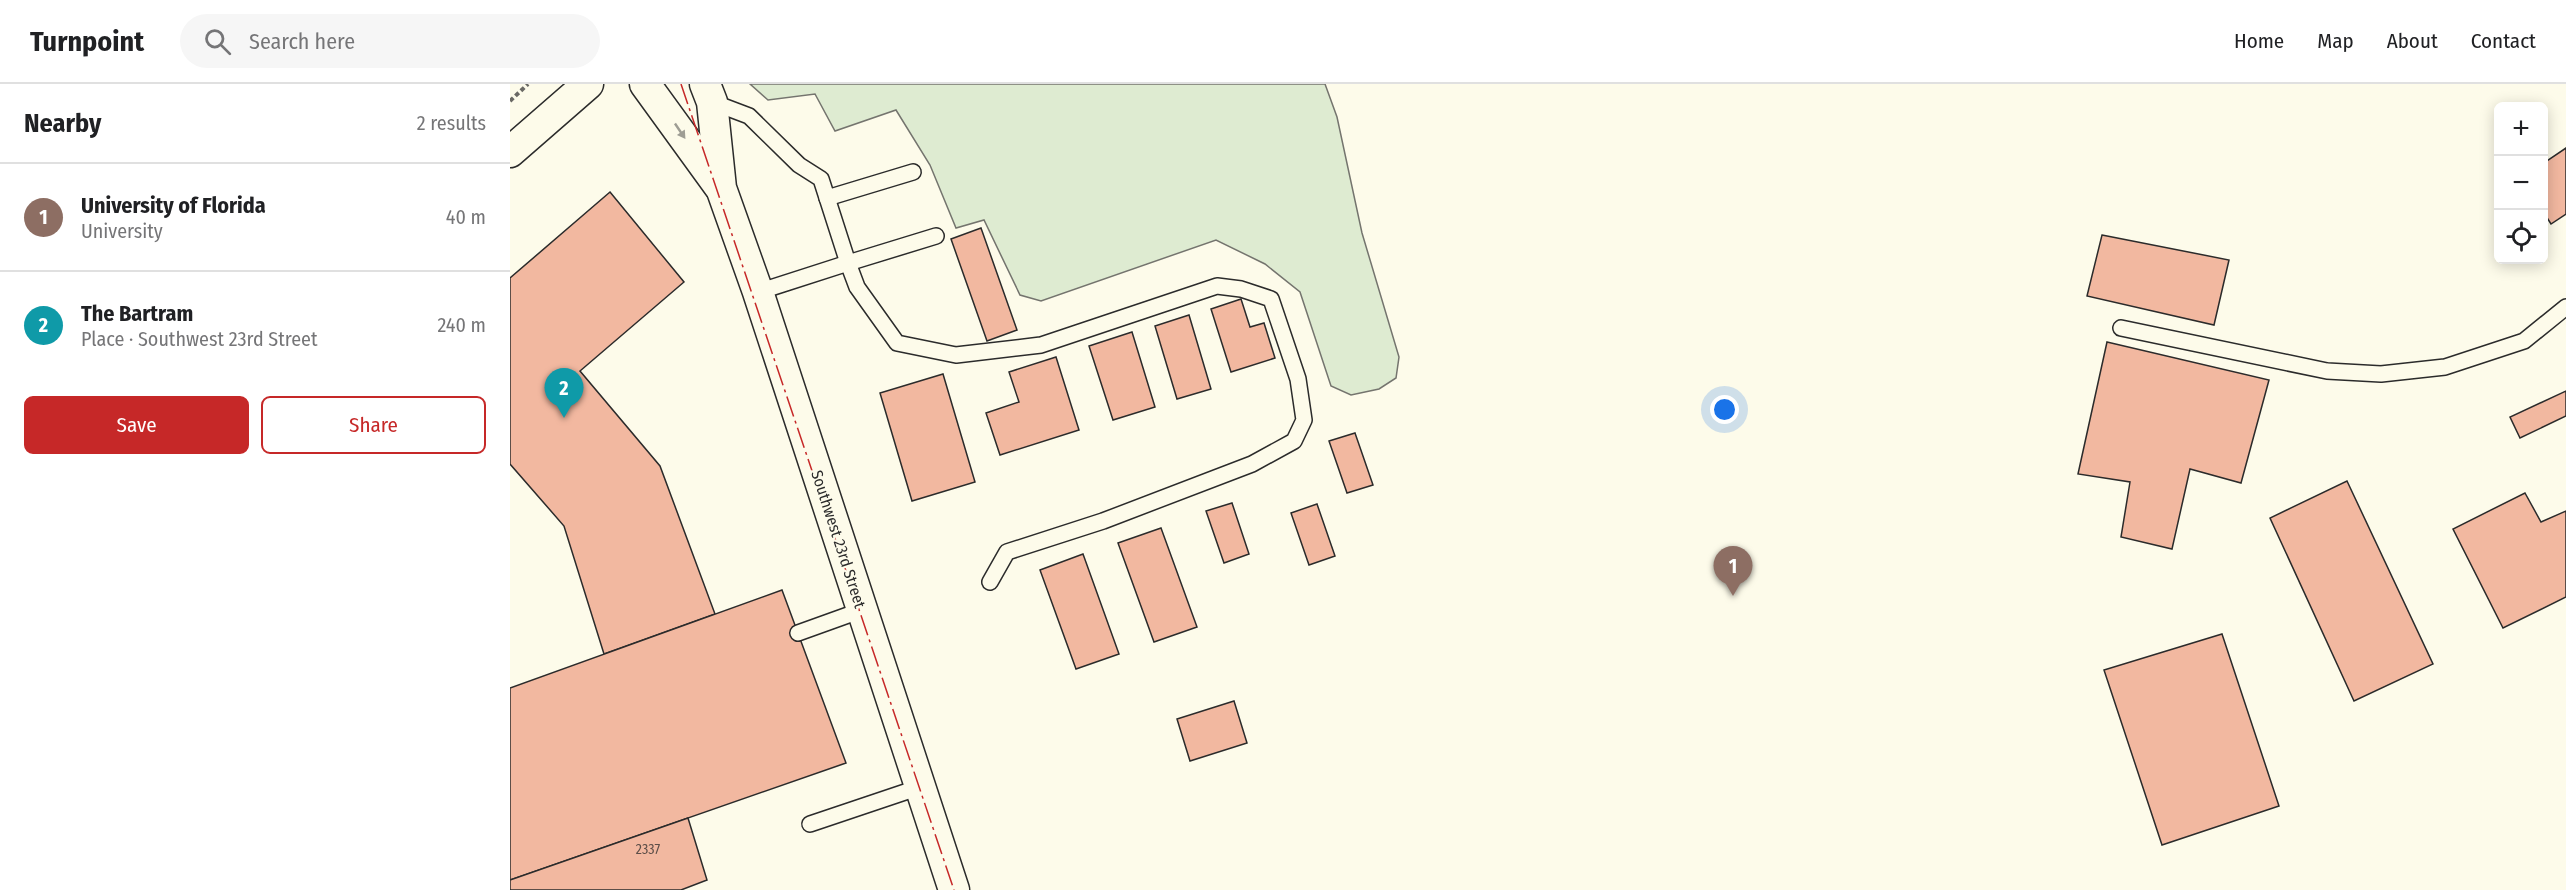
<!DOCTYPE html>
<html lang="en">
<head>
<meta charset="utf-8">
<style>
  body { margin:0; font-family:"Fira Sans Condensed",sans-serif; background:#f6f6f6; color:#202124 }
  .controls { position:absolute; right:18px; top:18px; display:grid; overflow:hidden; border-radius:9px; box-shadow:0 3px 15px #0003 }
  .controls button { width:54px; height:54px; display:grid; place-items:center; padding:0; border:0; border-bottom:2px solid #e0e0e0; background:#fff; color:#202124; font:30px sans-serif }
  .you { position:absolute; left:1215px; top:326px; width:21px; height:21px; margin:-15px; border:4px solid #fff; border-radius:50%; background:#1a73e8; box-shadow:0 0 0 9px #1a73e833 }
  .badge { display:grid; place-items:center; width:39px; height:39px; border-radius:50%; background:#c62828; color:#fff; font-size:20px; font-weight:700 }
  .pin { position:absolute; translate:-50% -50px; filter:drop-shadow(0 2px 3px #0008) }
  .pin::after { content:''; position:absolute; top:32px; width:21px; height:18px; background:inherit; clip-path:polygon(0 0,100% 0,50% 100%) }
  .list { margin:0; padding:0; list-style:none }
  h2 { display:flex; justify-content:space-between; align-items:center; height:78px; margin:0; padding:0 24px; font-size:26px }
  h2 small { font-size:20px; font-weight:400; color:#757577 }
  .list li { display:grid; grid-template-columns:39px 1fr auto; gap:18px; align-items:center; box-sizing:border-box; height:108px; padding:0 24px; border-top:2px solid #e0e0e0 }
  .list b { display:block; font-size:22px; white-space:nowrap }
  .list p { margin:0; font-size:20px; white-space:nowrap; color:#757577 }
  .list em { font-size:20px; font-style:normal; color:#757577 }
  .actions { display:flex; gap:12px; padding:18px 24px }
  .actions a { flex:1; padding:14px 0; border:2px solid #c62828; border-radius:9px; text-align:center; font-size:21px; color:#c62828 }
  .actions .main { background:#c62828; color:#fff }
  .icon { flex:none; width:33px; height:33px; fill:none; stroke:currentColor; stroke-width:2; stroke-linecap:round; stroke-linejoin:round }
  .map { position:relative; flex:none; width:2056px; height:806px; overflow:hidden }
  header { display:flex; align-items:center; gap:36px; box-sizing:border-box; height:84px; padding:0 30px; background:#fff; border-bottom:2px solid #e0e0e0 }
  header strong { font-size:28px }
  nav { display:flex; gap:33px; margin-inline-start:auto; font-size:21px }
  .search { width:420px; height:54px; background:#f6f6f6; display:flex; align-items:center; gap:15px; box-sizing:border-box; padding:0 21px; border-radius:33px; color:#757577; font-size:22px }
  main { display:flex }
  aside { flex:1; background:#fff }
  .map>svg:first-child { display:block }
  .green { fill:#deebd1; stroke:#74746e; stroke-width:1.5 }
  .building { fill:#f2b8a0; stroke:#2b2b2b; stroke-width:1.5 }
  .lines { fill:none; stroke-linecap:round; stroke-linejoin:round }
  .lane-casing { stroke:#2b2b2b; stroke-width:18 }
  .street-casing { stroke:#2b2b2b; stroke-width:33 }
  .path { stroke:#6a6964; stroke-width:4; stroke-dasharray:4.5 3; stroke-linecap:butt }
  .lane { stroke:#fdfbea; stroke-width:15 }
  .street { stroke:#fdfbea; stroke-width:30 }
  .power { stroke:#c62828; stroke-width:1.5; stroke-dasharray:21 4.5 3 4.5; stroke-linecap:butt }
  .oneway { fill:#9e9d94 }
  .labels { text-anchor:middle; stroke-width:4.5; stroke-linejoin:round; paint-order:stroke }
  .number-label { font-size:14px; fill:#5d4e48 }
  .street-label { font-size:16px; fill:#2b2b2b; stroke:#fdfbea }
</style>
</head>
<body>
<header>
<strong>Turnpoint</strong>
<div class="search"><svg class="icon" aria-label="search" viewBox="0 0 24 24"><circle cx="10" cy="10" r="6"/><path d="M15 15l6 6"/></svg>Search here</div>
<nav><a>Home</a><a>Map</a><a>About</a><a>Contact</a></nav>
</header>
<main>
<aside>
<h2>Nearby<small>2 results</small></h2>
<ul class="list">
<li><span class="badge" style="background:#8d6e63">1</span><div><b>University of Florida</b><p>University</p></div><em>40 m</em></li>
<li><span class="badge" style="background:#0f9aa8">2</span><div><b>The Bartram</b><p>Place · Southwest 23rd Street</p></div><em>240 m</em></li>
</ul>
<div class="actions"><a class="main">Save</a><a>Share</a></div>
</aside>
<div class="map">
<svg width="2056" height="806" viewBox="0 0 2056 806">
  <rect width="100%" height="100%" fill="#fdfbea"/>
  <path class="green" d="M240,0H815L827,33L852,149L889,273L886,294L869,305L841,311L821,302L790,208L755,180L706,156L531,217L510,211L474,136L446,144L420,81L386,26L325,47L305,10L258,16Z"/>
  <g class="building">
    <path d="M2056,64V130L2041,140L2034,129V79Z"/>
    <path d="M100,108L174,198L70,287L150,382L205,530L94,570L54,442L0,380V194Z"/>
    <path d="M471,144L507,246L477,257L441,155Z"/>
    <path d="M1592,151L1719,176L1704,241L1577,212Z"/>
    <path d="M731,215L740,243L754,239L765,274L721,288L701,225Z"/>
    <path d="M679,231L701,305L667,315L645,242Z"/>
    <path d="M622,248L645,323L603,336L579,262Z"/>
    <path d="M1597,258L1759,296L1731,399L1680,385L1662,465L1611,453L1620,398L1568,390Z"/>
    <path d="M546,273L569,346L490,371L476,329L509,318L499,288Z"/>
    <path d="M433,290L465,398L402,417L370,309Z"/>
    <path d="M2056,307V332L2010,354L2000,333Z"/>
    <path d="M845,349L863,401L837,409L819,357Z"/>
    <path d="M1837,397L1923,580L1844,617L1760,434Z"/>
    <path d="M2015,409L2031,438L2056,427V513L1993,544L1943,445Z"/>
    <path d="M722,419L739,470L714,479L696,427Z"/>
    <path d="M807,420L825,472L799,481L781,429Z"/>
    <path d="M651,444L687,543L644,558L608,459Z"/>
    <path d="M573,470L609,570L566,585L530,486Z"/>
    <path d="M272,506L336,679L0,796V604Z"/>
    <path d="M1712,550L1769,722L1652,761L1594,586Z"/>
    <path d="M724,617L737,659L680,677L667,635Z"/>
    <path d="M178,734L197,796L171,806H0V796Z"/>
  </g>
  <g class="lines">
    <defs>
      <g id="lane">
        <path d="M202,18L239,32L289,81L311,95L338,179L426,152"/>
        <path d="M317,114L403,88"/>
        <path d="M248,208L338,179L347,203L387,259L446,271L531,261L707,202L731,205L761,215L788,295L794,336L784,357L742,380L593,437L497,468L480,498"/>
        <path d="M1611,244L1817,287L1871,290L1935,283L2014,257L2056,223"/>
        <path d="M288,549L352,526"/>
        <path d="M300,740L410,703"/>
      </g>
      <g id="street">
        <path d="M135,0L209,102"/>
        <path d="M195,0L202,18L211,104L248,208L444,806"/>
        <path d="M0,68L78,0"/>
      </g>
    </defs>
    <use href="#lane" class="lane-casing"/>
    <use href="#street" class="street-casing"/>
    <path class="path" d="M0,17L18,0"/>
    <use href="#lane" class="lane"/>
    <use href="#street" class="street"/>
    <path class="power" d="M171,0L444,806"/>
  </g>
  <defs><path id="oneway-solid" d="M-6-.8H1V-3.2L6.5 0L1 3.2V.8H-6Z" transform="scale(1.5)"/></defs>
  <use class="oneway" href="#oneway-solid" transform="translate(170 47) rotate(56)"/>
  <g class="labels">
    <g class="number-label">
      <text x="138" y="770">2337</text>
    </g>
    <g class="street-label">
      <text transform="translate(329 455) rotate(72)" y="6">Southwest 23rd Street</text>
    </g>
  </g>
</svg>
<div class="controls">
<button>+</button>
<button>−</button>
<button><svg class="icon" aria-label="locate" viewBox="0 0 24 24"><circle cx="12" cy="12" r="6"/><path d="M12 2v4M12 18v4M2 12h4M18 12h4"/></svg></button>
</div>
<div class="you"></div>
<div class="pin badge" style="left:1223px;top:512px;background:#8d6e63">1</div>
<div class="pin badge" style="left:54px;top:334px;background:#0f9aa8">2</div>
</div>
</main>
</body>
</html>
